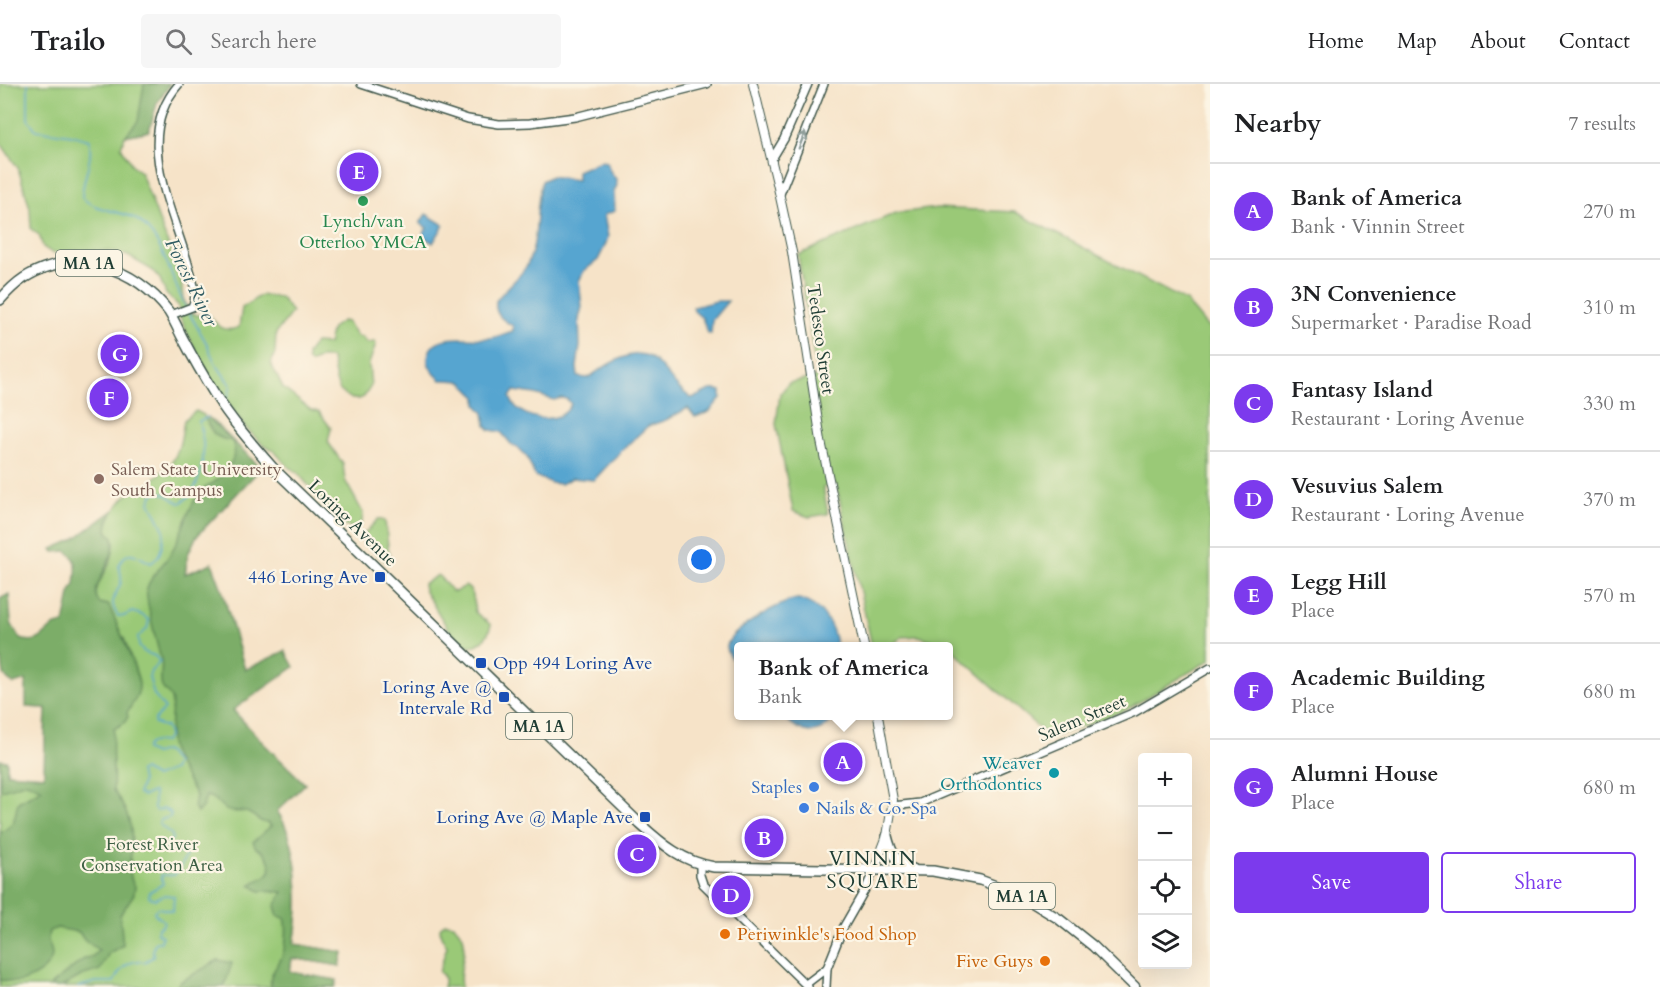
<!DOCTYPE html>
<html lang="en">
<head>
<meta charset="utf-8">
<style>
  body { margin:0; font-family:Cardo,serif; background:#f6f6f6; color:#202124 }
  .controls { position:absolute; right:18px; bottom:18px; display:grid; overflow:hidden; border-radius:6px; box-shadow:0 6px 24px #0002 }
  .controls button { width:54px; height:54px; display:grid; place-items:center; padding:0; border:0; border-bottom:2px solid #e0e0e0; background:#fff; color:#202124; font:30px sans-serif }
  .you { position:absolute; left:702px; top:476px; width:21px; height:21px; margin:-15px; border:4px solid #fff; border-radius:50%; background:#1a73e8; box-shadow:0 0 0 9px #1a73e833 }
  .badge { display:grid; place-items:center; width:39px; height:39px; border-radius:50%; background:#7c3aed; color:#fff; font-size:20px; font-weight:700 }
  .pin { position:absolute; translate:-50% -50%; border:3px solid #fff; box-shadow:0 2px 6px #0006 }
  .popup { position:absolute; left:734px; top:558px; width:219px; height:78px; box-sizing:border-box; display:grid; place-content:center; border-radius:6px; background:#fff; filter:drop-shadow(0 2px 4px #0005); font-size:20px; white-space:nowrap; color:#757577 }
  .popup b { font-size:22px; color:#202124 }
  .popup::after { content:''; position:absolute; left:50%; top:100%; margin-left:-12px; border:12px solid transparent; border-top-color:#fff }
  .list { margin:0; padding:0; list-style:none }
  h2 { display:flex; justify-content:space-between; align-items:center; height:78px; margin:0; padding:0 24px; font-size:26px }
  h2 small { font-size:20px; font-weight:400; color:#757577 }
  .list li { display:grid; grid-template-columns:39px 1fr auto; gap:18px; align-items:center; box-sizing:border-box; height:96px; padding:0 24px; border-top:2px solid #e0e0e0 }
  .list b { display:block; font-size:22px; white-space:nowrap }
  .list p { margin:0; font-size:20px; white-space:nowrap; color:#757577 }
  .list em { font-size:20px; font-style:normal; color:#757577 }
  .actions { display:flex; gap:12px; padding:18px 24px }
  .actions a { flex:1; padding:14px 0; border:2px solid #7c3aed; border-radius:6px; text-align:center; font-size:21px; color:#7c3aed }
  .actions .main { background:#7c3aed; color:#fff }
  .icon { flex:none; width:33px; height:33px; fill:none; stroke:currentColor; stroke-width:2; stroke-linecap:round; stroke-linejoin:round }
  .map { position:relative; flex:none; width:1210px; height:903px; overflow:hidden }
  header { display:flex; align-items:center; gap:36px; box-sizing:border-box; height:84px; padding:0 30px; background:#fff; border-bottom:2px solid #e0e0e0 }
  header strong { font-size:28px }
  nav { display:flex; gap:33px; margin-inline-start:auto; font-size:21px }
  .search { width:420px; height:54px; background:#f6f6f6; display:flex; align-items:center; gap:15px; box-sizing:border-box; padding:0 21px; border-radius:6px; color:#757577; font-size:22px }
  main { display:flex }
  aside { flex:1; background:#fff }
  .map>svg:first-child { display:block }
  .green { fill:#9ac977; stroke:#5c8356; stroke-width:1.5 }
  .forest { fill:#7bad68; stroke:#4d754e; stroke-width:1.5 }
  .water { fill:#57a5d0; stroke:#3b7182; stroke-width:1.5; fill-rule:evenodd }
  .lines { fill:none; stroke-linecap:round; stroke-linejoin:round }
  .stream { stroke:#57a5d0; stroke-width:1.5 }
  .secondary-casing { stroke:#3f564a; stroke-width:10 }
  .primary-casing { stroke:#3f564a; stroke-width:10 }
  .highway-casing { stroke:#3f564a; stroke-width:12 }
  .secondary { stroke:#fff; stroke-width:7 }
  .primary { stroke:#fff; stroke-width:8 }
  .highway { stroke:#fff; stroke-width:9 }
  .oneway { stroke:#8f9e9a }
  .leisure-dot { fill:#2e9e5b; stroke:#fcf5e5; stroke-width:2 }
  .education-dot { fill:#8d6e63; stroke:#fcf5e5; stroke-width:2 }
  .transit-dot { fill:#1a4fb4; stroke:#fcf5e5; stroke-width:2 }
  .culture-dot { fill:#0f9aa8; stroke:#fcf5e5; stroke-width:2 }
  .shop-dot { fill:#3f7fe0; stroke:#fcf5e5; stroke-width:2 }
  .food-dot { fill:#e8710a; stroke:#fcf5e5; stroke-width:2 }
  .labels { text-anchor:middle; stroke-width:4.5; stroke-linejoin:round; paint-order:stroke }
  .shield { fill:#fcf5e5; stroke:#617469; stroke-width:1.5 }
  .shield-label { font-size:16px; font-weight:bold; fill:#1f3d34 }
  .leisure-label { font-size:18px; fill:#27864d; stroke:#fcf5e5 }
  .street-label { font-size:18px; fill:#1f3d34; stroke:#fcf5e5 }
  .education-label { font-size:18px; fill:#785e54; stroke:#fcf5e5; text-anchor:start }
  .transit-label { font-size:18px; fill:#164399; stroke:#fcf5e5; text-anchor:end }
  .culture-label { font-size:18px; fill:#0d838f; stroke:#fcf5e5; text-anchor:end }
  .shop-label { font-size:18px; fill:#366cbe; stroke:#fcf5e5; text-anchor:end }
  .park-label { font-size:18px; fill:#3e6045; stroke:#fcf5e5 }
  .food-label { font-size:18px; fill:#c56008; stroke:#fcf5e5; text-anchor:start }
  .water-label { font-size:20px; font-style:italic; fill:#305c63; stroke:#fcf5e5 }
  .neighbourhood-label { font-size:20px; letter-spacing:1.5px; fill:#1f3d34; stroke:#fcf5e5 }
</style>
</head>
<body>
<header>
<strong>Trailo</strong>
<div class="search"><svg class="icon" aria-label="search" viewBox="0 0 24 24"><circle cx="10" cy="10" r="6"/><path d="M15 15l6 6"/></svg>Search here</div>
<nav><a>Home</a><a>Map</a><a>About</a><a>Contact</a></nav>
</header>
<main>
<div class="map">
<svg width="1210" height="903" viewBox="0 0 1210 903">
  <rect width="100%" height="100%" fill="#fcf5e5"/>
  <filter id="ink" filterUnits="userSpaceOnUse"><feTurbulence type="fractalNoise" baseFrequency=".0167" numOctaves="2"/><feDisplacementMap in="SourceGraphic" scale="12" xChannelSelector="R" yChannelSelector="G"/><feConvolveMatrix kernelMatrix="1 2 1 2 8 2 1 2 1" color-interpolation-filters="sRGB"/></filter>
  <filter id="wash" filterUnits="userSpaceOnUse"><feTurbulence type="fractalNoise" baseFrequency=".008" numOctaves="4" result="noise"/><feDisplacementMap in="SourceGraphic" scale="24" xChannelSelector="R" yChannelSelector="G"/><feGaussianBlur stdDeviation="1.35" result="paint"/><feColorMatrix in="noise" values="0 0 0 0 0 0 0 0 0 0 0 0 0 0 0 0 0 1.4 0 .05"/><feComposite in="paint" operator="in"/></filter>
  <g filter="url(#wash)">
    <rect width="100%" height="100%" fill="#f6e3c8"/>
    <g class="green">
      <path d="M0,0H170L157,19L149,47L125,52L121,63L132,81L141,89L181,194L183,214L190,229L201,232H209C218,242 225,250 239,243L242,224L261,211L280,213L292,228L276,249L275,269L271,280L283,304L311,326L319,328L331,344L328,358L343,380L345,396L363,429L362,438L358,444H352L341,440L297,388L289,383L273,366L263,361L244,342L212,297L188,251L180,233L178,221L166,210L160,195L152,186L128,172L116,168L88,166L52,169L43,163L39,151L31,145L30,124L18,84L0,58Z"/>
      <path d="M937,124L1015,128L1186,217L1210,246V576L1124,627L1050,654L948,562L919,552L902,553L891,562H872L836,400L823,403L828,430L809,433L793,427L776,340L780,310L789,299L817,293L798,171L896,129Z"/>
      <path d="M342,237L347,238L357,252L362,253L367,259L375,258L376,260L369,280L371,302L364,313L359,315H352L340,307L336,297L332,276L330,274H320L310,279L307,276V270L315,259L328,260L332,244Z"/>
      <path d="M196,327L204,331L205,334L208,333L213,337L261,384L196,453L188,470L185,490L212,479L222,506L245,586L285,567L294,583L233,626L263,659L305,700L277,727C300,761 301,821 294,860L343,868L340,882L292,874L290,888L337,896L335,903H0V676L7,677V689L44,692L46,624L26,623L135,586L124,554L96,515C95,499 106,490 111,476C112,471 115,462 114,457C112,452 108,450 107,445C107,433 126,408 137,405C139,404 145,404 147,404C153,393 163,388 171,379C180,368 182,349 184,336Z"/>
      <path d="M378,435L385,437L390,478L388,479L363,457L362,452Z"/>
      <path d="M438,491L452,507L455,508L465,502C476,508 473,518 475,528L491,541C489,549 486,556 478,560C459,571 441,533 433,520C429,513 423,509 423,500Z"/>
      <path d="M445,839L454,840C456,844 461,848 463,852C468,869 457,886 461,903H443C445,897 445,891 439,888L447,862L441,852L440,844Z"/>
    </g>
    <g class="forest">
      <path d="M144,0H170L157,19L149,47L125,52L138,37Z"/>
      <path d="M208,333L261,384L196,453L188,470L185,490L212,479L222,506L245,586L285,567L294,583L233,626L263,659L305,700L277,727C300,761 301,821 294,860L343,868L340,882L292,874L290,888L337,896L335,903H271C268,887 278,885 282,872C286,862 288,844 285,834L278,832L275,822L283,808L260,807L250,801C255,797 262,795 267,791C277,783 264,767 256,764L253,758L271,742L268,739C259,739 255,731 246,728C239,726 232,730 226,726C218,720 218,715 206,712L203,722L197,729L194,722L196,712C188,695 176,682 171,664C167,650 174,626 171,614C169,610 164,607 162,603C159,595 163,584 161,576C158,563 144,514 147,504C151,490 165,480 172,467C183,449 186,427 199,409C203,404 208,402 213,399C227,388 239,374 232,357C215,354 212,350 205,334Z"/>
      <path d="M114,426L108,438L107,447L113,453C118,478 87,501 99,519L109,521C115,537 141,591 139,604C138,614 131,621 127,629L128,633L124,639L114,645C110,666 115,685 113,706C121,717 129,732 131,745C134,761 125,792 135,802L134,810L120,831L123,861L109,869L100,886L81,892L62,903H52L51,901L84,875L93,872L99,866L84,856L79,848L57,844L49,847C46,861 51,860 52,870C52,885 28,898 15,898C10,898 5,896 0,896V749C17,740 14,734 18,718L42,705L27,698L2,706L0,704V676L7,677V689L44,692L46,624L26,623V596L14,600C3,595 3,588 2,576L0,575V515L9,510L11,539L20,555C40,561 42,551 55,541L64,540L71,505L75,501C76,486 80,477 67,467L54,468L52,465L73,456Z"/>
      <path d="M218,876L232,879L224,903H176L180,898Z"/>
    </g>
    <g class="water">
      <path d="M600,77L607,78L610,87L616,95L617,101L614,108L615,127L604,131L608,153L605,162L598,176L584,187L579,197L582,223L579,235L580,262L577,283L578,293L588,294C602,284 630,264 648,272C657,276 670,294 677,302C681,307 687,310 691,314C703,312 708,302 721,307V314L709,328L695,333L688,324L666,336L648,342L622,366L594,396L572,394L561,400L551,399L535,392L527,373L517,363L512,361L501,348L490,346L486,342L484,329L477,321V313C457,296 471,297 441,296C434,290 426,282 428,273C432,245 471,257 490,254C498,253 505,249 513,247V242C503,236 494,231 496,217C505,204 520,194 527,181C540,155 534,124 542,97L551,92L577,96V87ZM514,307L535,310L554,316L561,314L567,315L571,320C561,344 517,336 510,313Z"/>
      <path d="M426,130L444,141L433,159L422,152L427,144L420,139Z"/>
      <path d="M717,217H728L712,236L711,250L708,249L702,234L694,227L693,223Z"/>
      <path d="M799,515C822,522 834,540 836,562H738V582C733,576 727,570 727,562C729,547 784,515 799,515Z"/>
      <path d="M783,632H834C820,657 799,649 783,632Z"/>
    </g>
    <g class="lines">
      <g class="stream">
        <path d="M28,0V35L36,46L72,51L89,56C94,78 82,93 82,114C97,127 116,126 134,134C161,148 172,196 185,222"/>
        <path d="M189,229L207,260L214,277L231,302L227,314"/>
        <path d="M78,903L96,898H114C119,885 130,874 144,878L153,873V863L156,858H161L162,852L157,849L158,844L162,842L164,837L155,830L154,827L158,824L173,827L174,812L165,811L155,815L149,813V808L163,800L161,791H174L179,786L186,772L184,769L166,767L165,761L172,755V751L159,740L160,736L170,733L171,729L164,725L156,727L154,725V709L152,708L144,712L138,710L142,698L140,687L144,686L155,693L173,686L176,679L168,669L164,667L155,670L146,666C147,657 157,657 165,658L169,651L166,643L154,639L155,635L165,625L154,611L149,593L151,587L160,578L155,572L144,568L139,562L138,553L147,545L149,536L142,531L132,528L124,532H118C107,515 117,512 121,498C122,493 120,486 119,482C129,460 137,473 151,479C162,473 163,458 164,446L150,418L152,411C164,404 169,415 180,419C199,410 205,376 203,357C202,350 200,344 199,337L208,333"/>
      </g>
    </g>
  </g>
  <g filter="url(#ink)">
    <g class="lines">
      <defs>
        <g id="secondary">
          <path d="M361,0L468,35L499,40L530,39L575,33L707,0"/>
          <path d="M772,75L784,55L808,0"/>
          <path d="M780,110L824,0"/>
          <path d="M171,231L192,223C199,210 192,196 189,183C173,125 132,53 179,0"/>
          <path d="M893,722L920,719L1135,628L1210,584"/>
          <path d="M700,780V791L703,800L808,903"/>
          <path d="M806,900L827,884L843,844L867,802L874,786"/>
          <path d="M826,903L827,884"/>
        </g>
        <g id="primary">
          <path d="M753,0L777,99L792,168L821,357L864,562"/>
          <path d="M874,786L887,752L893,716L878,632"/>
        </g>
        <g id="highway">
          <path d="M0,216C7,208 15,200 24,194C74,162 135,183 169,228C174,236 178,245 182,253C192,272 202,290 214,309C231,336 252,360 273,384L640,740C662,760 683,778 714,783L933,787L980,796L1020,811L1059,835L1093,862L1135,903"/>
          <path d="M887,752C891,768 896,780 913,785"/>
        </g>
      </defs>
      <use href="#secondary" class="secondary-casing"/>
      <use href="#primary" class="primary-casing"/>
      <use href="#highway" class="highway-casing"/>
      <use href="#secondary" class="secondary"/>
      <use href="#primary" class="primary"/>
      <use href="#highway" class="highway"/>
    </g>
    <defs><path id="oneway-shaft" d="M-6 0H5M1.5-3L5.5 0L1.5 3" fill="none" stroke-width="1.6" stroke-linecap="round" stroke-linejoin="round" transform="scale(1.5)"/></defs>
    <use class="oneway" href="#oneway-shaft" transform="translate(802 56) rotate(-69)"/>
  </g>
  <circle class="leisure-dot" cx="363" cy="117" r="6"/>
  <circle class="education-dot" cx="99" cy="395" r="6"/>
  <g class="transit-dot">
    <rect x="374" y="487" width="12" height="12" rx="3"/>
    <rect x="475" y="573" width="12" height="12" rx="3"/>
    <rect x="498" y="607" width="12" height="12" rx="3"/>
    <rect x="639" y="727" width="12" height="12" rx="3"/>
  </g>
  <circle class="culture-dot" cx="1054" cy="689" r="6"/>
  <g class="shop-dot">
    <circle cx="814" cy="703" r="6"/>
    <circle cx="804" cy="724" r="6"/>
  </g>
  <g class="food-dot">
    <circle cx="725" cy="850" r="6"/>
    <circle cx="1045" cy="877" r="6"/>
  </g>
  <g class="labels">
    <g class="shield">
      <rect x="56" y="166" width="66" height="26" rx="4.5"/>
      <rect x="506" y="629" width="66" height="26" rx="4.5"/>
      <rect x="989" y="799" width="66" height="26" rx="4.5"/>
    </g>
    <g class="shield-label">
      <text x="89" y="185">MA 1A</text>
      <text x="539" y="648">MA 1A</text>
      <text x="1022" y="818">MA 1A</text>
    </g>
    <g class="leisure-label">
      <text x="363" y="143">Lynch/van<tspan x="363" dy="21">Otterloo YMCA</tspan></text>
    </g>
    <g class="street-label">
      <text transform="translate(821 255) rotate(82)" y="6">Tedesco Street</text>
      <text transform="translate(353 439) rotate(44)" y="6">Loring Avenue</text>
      <text transform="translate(1082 634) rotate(-23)" y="6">Salem Street</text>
    </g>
    <g class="education-label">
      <text x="111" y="391">Salem State University<tspan x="111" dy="21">South Campus</tspan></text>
    </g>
    <g class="transit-label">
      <text x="368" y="499">446 Loring Ave</text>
      <text x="493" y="585" text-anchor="start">Opp 494 Loring Ave</text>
      <text x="492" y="609">Loring Ave @<tspan x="492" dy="21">Intervale Rd</tspan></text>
      <text x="633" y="739">Loring Ave @ Maple Ave</text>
    </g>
    <g class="culture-label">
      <text x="1042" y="685">Weaver<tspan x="1042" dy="21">Orthodontics</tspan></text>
    </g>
    <g class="shop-label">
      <text x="802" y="709">Staples</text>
      <text x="816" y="730" text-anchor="start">Nails &amp; Co. Spa</text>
    </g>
    <g class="park-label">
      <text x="152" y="766">Forest River<tspan x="152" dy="21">Conservation Area</tspan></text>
    </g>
    <g class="food-label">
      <text x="737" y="856">Periwinkle's Food Shop</text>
      <text x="1033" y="883" text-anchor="end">Five Guys</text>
    </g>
    <g class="water-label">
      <text transform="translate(192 198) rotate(64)" y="7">Forest River</text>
    </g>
    <g class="neighbourhood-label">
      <text x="873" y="781">VINNIN<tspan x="873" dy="23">SQUARE</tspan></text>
    </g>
  </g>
</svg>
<div class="controls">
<button>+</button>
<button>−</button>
<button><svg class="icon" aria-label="locate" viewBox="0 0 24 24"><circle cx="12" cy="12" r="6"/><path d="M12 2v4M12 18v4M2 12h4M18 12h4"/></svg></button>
<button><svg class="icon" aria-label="layers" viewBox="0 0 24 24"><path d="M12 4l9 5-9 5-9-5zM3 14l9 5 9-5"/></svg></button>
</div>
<div class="you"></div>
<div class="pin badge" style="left:843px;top:678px">A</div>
<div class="popup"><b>Bank of America</b>Bank</div>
<div class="pin badge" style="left:764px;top:754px">B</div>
<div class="pin badge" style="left:637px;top:770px">C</div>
<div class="pin badge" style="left:731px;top:811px">D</div>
<div class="pin badge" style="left:359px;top:88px">E</div>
<div class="pin badge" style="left:109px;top:314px">F</div>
<div class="pin badge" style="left:120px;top:270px">G</div>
</div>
<aside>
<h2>Nearby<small>7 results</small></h2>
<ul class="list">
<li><span class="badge">A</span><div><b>Bank of America</b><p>Bank · Vinnin Street</p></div><em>270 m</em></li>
<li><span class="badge">B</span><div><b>3N Convenience</b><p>Supermarket · Paradise Road</p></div><em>310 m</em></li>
<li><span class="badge">C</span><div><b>Fantasy Island</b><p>Restaurant · Loring Avenue</p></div><em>330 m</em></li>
<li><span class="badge">D</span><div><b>Vesuvius Salem</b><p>Restaurant · Loring Avenue</p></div><em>370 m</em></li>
<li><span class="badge">E</span><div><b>Legg Hill</b><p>Place</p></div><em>570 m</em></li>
<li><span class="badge">F</span><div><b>Academic Building</b><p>Place</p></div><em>680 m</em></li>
<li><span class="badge">G</span><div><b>Alumni House</b><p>Place</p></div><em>680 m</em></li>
</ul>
<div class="actions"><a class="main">Save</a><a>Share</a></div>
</aside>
</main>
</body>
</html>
